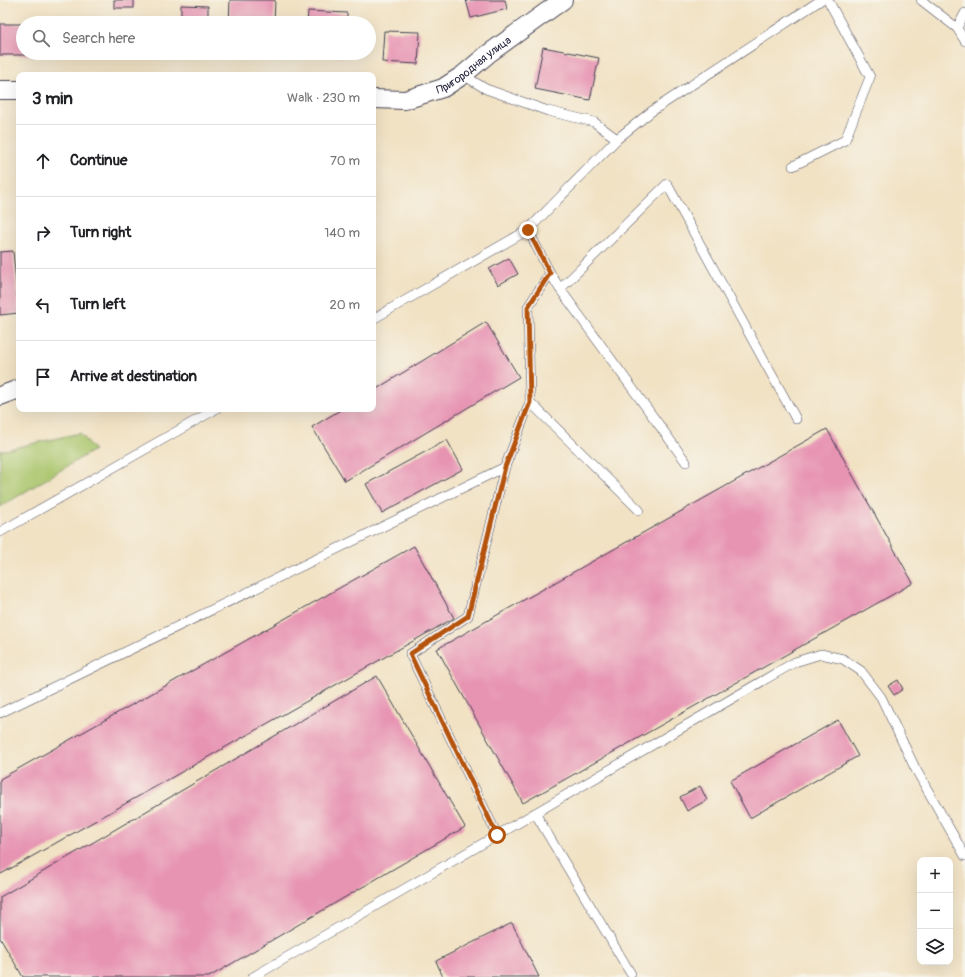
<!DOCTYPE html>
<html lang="en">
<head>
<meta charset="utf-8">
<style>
  body { margin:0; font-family:Pangolin,sans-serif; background:#f2f2f2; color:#202124 }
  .controls { position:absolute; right:12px; bottom:12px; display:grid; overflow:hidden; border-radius:8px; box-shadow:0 4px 16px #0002 }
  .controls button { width:36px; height:36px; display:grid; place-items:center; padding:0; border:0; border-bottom:1px solid #e0e0e0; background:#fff; color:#202124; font:20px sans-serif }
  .stop { position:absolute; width:12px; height:12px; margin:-9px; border:3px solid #b45309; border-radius:50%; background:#fff }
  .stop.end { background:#b45309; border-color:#fff; box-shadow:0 1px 4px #0008 }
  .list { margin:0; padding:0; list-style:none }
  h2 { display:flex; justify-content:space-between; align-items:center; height:52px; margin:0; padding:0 16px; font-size:17px }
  h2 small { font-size:13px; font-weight:400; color:#757577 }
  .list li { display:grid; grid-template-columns:26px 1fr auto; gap:12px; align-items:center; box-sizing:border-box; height:72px; padding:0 16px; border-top:1px solid #e0e0e0 }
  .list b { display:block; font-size:15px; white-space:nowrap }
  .list em { font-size:13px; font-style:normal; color:#757577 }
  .icon { flex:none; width:22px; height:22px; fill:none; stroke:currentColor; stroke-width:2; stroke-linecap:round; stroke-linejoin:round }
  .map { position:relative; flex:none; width:965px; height:977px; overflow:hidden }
  .search { position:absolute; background:#fff; box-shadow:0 4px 16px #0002; left:16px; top:16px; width:360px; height:44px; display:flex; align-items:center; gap:10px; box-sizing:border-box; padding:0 14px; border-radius:22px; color:#757577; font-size:15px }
  .panel { position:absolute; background:#fff; box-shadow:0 4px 16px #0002; left:16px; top:72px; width:360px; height:340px; border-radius:8px }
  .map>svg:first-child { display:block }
  .green { fill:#aac66d; stroke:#667454 }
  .building { fill:#e794b3 }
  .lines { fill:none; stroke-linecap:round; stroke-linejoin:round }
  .lane-casing { stroke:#413f50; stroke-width:10 }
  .street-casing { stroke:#413f50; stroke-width:20 }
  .lane { stroke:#fff; stroke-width:9 }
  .street { stroke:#fff; stroke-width:18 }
  .route { stroke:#b45309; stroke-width:5 }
  .labels { text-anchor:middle; stroke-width:4; stroke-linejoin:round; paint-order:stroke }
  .street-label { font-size:11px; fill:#22223b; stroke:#f7f3e8 }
</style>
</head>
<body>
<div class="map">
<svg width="965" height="977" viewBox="0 0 965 977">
  <rect width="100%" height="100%" fill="#f7f3e8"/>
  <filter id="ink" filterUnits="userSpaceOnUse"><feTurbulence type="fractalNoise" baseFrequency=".025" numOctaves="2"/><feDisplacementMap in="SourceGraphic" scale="8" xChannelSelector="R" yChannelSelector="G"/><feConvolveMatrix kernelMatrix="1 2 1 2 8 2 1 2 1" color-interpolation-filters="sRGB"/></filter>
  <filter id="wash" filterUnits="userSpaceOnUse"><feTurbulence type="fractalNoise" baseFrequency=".012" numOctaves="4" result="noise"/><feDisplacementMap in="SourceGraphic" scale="16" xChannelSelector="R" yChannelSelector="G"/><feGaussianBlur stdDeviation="0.9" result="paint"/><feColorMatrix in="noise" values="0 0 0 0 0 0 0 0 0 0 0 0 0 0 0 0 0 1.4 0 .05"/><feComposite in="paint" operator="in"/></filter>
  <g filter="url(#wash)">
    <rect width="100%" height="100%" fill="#f1e2c4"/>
    <path class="green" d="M80,433L94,450L0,507V451Z"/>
    <g id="blocks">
      <g class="building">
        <rect x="114" y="0" width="20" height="8"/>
        <path d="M230,0H275L274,23H229Z"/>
        <path d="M466,0H505L507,9L471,18Z"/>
        <path d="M181,5L208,6V23H181Z"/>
        <path d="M308,11L347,13V23H307Z"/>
        <path d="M0,24H23V53H35V55H0Z"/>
        <path d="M384,31L420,32L418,64L382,62Z"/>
        <path d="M543,47L599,58L590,100L535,89Z"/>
        <rect x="181" y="53" width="27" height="3"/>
        <path d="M305,53H345L344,57L305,54Z"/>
        <path d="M13,251L19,313L0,315V252Z"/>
        <path d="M509,258L518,274L498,285L489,269Z"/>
        <path d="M486,322L519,377L345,481L312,427L342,409H373V391Z"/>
        <path d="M827,429L913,583L523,803L437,649Z"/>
        <path d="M447,440L463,469L382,513L366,484Z"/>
        <path d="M414,546L454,618L1,874L0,872V779Z"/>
        <path d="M377,676L465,827L209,977H23L0,938V897Z"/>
        <path d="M898,680L903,689L894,695L888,686Z"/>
        <path d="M838,720L858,756L750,818L730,781Z"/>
        <path d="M700,786L707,800L687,811L680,797Z"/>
        <path d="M512,923L539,977H443L436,961Z"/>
      </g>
    </g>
  </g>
  <g filter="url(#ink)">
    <use href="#blocks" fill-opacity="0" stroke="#413f50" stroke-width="1"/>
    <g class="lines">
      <defs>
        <g id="lane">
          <path d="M921,0L957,28L965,41"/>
          <path d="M957,28L965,13"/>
          <path d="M463,75L486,89L548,111L594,122L617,139"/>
          <path d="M793,166L845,140L870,77L828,0"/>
          <path d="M528,230L550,273L560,289L667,184L796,419"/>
          <path d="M550,273L528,307L530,402L639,510"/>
          <path d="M560,289L686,462"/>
          <path d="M373,319L528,230L617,139L652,111L821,0"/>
          <path d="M0,532L216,409"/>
          <path d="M0,713L505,467L530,402"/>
          <path d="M535,813L631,974"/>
          <path d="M497,835L410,654L468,616L505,467"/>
          <path d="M253,977L795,662L821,654L843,659L861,671L881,697L915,768L965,856"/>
        </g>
        <g id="street">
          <path d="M0,90H19"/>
          <path id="s1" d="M373,99L405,100L443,88L463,75L488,54L563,0"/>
          <path d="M0,396L19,389"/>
        </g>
      </defs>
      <use href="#lane" class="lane-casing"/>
      <use href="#street" class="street-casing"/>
      <use href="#lane" class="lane"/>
      <use href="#street" class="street"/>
    </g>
  </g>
  <g class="lines" filter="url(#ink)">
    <path class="route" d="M497,835L410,654L468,616L505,467L530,402L528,307L550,273L528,230"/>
  </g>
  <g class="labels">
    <g class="street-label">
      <text dy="4" stroke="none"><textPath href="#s1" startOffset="110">Пригородная улица</textPath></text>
    </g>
  </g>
</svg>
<div class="controls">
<button>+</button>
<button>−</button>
<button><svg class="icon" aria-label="layers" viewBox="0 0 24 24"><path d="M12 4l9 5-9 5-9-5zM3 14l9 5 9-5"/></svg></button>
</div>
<div class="stop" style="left:497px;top:835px"></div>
<div class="stop end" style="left:528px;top:230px"></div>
<div class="search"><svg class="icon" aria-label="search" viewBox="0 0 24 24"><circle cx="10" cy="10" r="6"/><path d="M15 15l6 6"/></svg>Search here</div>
<section class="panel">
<h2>3 min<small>Walk · 230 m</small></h2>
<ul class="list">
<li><svg class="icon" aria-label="ahead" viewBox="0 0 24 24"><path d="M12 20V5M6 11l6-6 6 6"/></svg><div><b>Continue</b></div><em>70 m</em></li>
<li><svg class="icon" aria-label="right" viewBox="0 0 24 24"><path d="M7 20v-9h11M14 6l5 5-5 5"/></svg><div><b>Turn right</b></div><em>140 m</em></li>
<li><svg class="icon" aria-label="left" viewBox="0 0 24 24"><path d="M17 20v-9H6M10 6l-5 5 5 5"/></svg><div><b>Turn left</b></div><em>20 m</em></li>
<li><svg class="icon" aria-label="arrive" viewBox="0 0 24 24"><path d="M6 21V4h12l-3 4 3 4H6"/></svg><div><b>Arrive at destination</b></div></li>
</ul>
</section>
</div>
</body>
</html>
